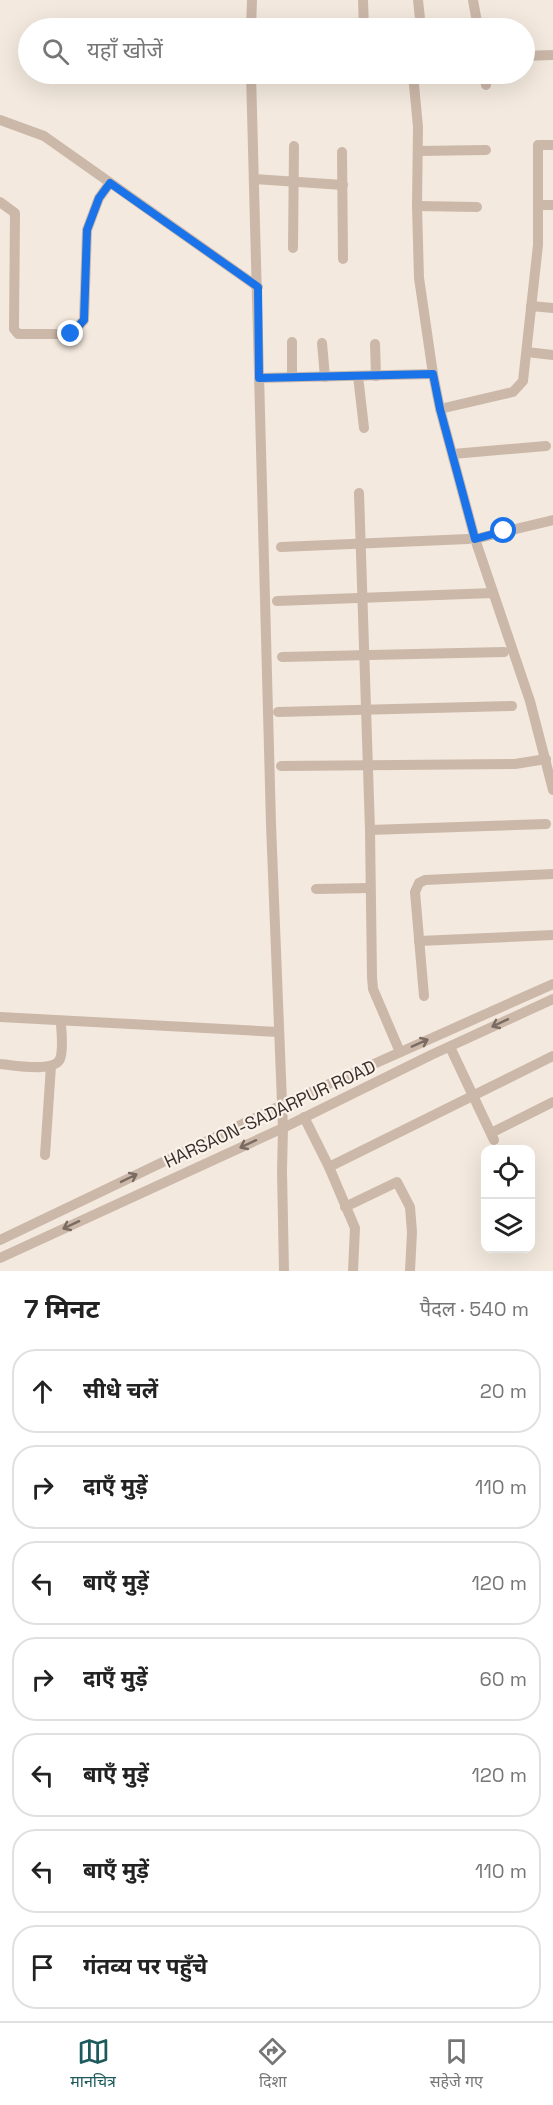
<!DOCTYPE html>
<html lang="hi">
<head>
<meta charset="utf-8">
<style>
  body { margin:0; font-family:"Space Grotesk","Noto Sans Devanagari",sans-serif; background:#f6f6f6; color:#222 }
  .controls { position:absolute; right:18px; bottom:18px; display:grid; overflow:hidden; border-radius:12px; box-shadow:0 6px 24px #0002 }
  .controls button { width:54px; height:54px; display:grid; place-items:center; padding:0; border:0; border-bottom:2px solid #e0e0e0; background:#fff; color:#222; font:30px sans-serif }
  .stop { position:absolute; width:18px; height:18px; margin:-14px; border:4px solid #1a73e8; border-radius:50%; background:#fff }
  .stop.end { background:#1a73e8; border-color:#fff; box-shadow:0 2px 6px #0008 }
  .list { margin:0; padding:0; list-style:none }
  h2 { display:flex; justify-content:space-between; align-items:center; height:78px; margin:0; padding:0 24px; font-size:26px }
  h2 small { font-size:20px; font-weight:400; color:#767676 }
  .list li { display:grid; grid-template-columns:39px 1fr auto; gap:18px; align-items:center; box-sizing:border-box; height:84px; margin:0 12px 12px; padding:0 12px; border:2px solid #e0e0e0; border-radius:24px }
  .list b { display:block; font-size:22px; white-space:nowrap }
  .list em { font-size:20px; font-style:normal; color:#767676 }
  .icon { flex:none; width:33px; height:33px; fill:none; stroke:currentColor; stroke-width:2; stroke-linecap:round; stroke-linejoin:round }
  .map { position:relative; flex:none; width:553px; height:1271px; overflow:hidden }
  .search { position:absolute; background:#fff; box-shadow:0 6px 24px #0002; left:18px; right:18px; top:18px; height:66px; display:flex; align-items:center; gap:15px; box-sizing:border-box; padding:0 21px; border-radius:33px; color:#767676; font-size:22px }
  .sheet { height:750px; background:#fff }
  nav { display:flex; justify-content:space-around; align-items:center; box-sizing:border-box; height:84px; border-top:2px solid #e0e0e0; background:#fff; font-size:16px; color:#767676 }
  nav a { display:grid; justify-items:center; gap:3px }
  nav .on { color:#1d5a5c }
  .map>svg:first-child { display:block }
  .lines { fill:none; stroke-linecap:round; stroke-linejoin:round }
  .minor { stroke:#ccb8a9; stroke-width:10 }
  .oneway { stroke:#7b6c63 }
  .route { stroke:#1a73e8; stroke-width:8 }
  .labels { text-anchor:middle; stroke-width:4.5; stroke-linejoin:round; paint-order:stroke }
  .street-label { font-size:18px; fill:#392e29; stroke:#fbf3eb }
</style>
</head>
<body>
<div class="map">
<svg width="553" height="1271" viewBox="0 0 553 1271">
  <rect width="100%" height="100%" fill="#f3e9de"/>
  <g class="lines">
    <g class="minor">
      <path d="M363,0L364,28"/>
      <path d="M418,0L421,28"/>
      <path d="M473,0L478,28"/>
      <path d="M251,28L252,0"/>
      <path d="M524,56L553,55"/>
      <path d="M251,74L271,824L283,1128L282,1171L284,1271"/>
      <path d="M413,74L418,127L417,206L419,278L433,374L440,409L475,539L530,701L553,790"/>
      <path d="M484,74L486,85"/>
      <path d="M0,120L44,136L258,287"/>
      <path d="M418,151L486,150"/>
      <path d="M342,152L343,259"/>
      <path d="M254,179L343,185"/>
      <path d="M0,202L15,213L14,329L18,334H71L84,320L87,230L99,198L110,183"/>
      <path d="M539,205H553"/>
      <path d="M417,206L477,207"/>
      <path d="M293,248L294,146"/>
      <path d="M531,306L553,308"/>
      <path d="M322,343L325,377"/>
      <path d="M375,344L376,376"/>
      <path d="M527,352L553,355"/>
      <path d="M358,376L364,428"/>
      <path d="M292,377V342"/>
      <path d="M259,378L433,374"/>
      <path d="M440,409L513,392L523,381L538,245V145H553"/>
      <path d="M453,454L546,446"/>
      <path d="M359,493L370,830L372,977L373,989L400,1052"/>
      <path d="M475,539L553,520"/>
      <path d="M281,547L468,539"/>
      <path d="M277,601L493,593"/>
      <path d="M282,657L504,652"/>
      <path d="M278,712L512,706"/>
      <path d="M281,766L515,764L546,759"/>
      <path d="M370,830L546,824"/>
      <path d="M316,889L370,888"/>
      <path d="M419,941L553,935"/>
      <path d="M424,996L415,892L419,883L425,880L553,874"/>
      <path d="M0,1017L278,1032"/>
      <path d="M450,1047L494,1140"/>
      <path d="M0,1064C13,1065 54,1073 60,1059C64,1049 61,1032 61,1021"/>
      <path d="M304,1117L329,1167L355,1228L353,1271"/>
      <path d="M491,1133L553,1102"/>
      <path d="M45,1155L51,1066"/>
      <path d="M329,1167L553,1056"/>
      <path d="M345,1207L397,1182L410,1207L412,1232L410,1271"/>
      <path d="M0,1240L282,1105L553,984"/>
      <path d="M0,1258L283,1128L431,1055L553,999"/>
    </g>
  </g>
  <defs><path id="oneway-shaft" d="M-6 0H5M1.5-3L5.5 0L1.5 3" fill="none" stroke-width="1.6" stroke-linecap="round" stroke-linejoin="round" transform="scale(1.5)"/></defs>
  <g class="oneway">
    <use href="#oneway-shaft" transform="translate(500 1023) rotate(155)"/>
    <use href="#oneway-shaft" transform="translate(420 1043) rotate(-24)"/>
    <use href="#oneway-shaft" transform="translate(248 1144) rotate(155)"/>
    <use href="#oneway-shaft" transform="translate(129 1178) rotate(-26)"/>
    <use href="#oneway-shaft" transform="translate(71 1225) rotate(155)"/>
  </g>
  <g class="lines">
    <path class="route" d="M71,334L84,320L87,230L99,198L110,183L258,287L259,378L433,374L440,409L475,539L504,531"/>
  </g>
  <g class="labels">
    <g class="street-label">
      <text transform="translate(270 1114) rotate(-25)" y="6">HARSAON-SADARPUR ROAD</text>
    </g>
  </g>
</svg>
<div class="controls">
<button><svg class="icon" aria-label="locate" viewBox="0 0 24 24"><circle cx="12" cy="12" r="6"/><path d="M12 2v4M12 18v4M2 12h4M18 12h4"/></svg></button>
<button><svg class="icon" aria-label="layers" viewBox="0 0 24 24"><path d="M12 4l9 5-9 5-9-5zM3 14l9 5 9-5"/></svg></button>
</div>
<div class="stop" style="left:504px;top:531px"></div>
<div class="stop end" style="left:71px;top:334px"></div>
<div class="search"><svg class="icon" aria-label="search" viewBox="0 0 24 24"><circle cx="10" cy="10" r="6"/><path d="M15 15l6 6"/></svg>यहाँ खोजें</div>
</div>
<section class="sheet">
<h2>7 मिनट<small>पैदल · 540 m</small></h2>
<ul class="list">
<li><svg class="icon" aria-label="ahead" viewBox="0 0 24 24"><path d="M12 20V5M6 11l6-6 6 6"/></svg><div><b>सीधे चलें</b></div><em>20 m</em></li>
<li><svg class="icon" aria-label="right" viewBox="0 0 24 24"><path d="M7 20v-9h11M14 6l5 5-5 5"/></svg><div><b>दाएँ मुड़ें</b></div><em>110 m</em></li>
<li><svg class="icon" aria-label="left" viewBox="0 0 24 24"><path d="M17 20v-9H6M10 6l-5 5 5 5"/></svg><div><b>बाएँ मुड़ें</b></div><em>120 m</em></li>
<li><svg class="icon" aria-label="right" viewBox="0 0 24 24"><path d="M7 20v-9h11M14 6l5 5-5 5"/></svg><div><b>दाएँ मुड़ें</b></div><em>60 m</em></li>
<li><svg class="icon" aria-label="left" viewBox="0 0 24 24"><path d="M17 20v-9H6M10 6l-5 5 5 5"/></svg><div><b>बाएँ मुड़ें</b></div><em>120 m</em></li>
<li><svg class="icon" aria-label="left" viewBox="0 0 24 24"><path d="M17 20v-9H6M10 6l-5 5 5 5"/></svg><div><b>बाएँ मुड़ें</b></div><em>110 m</em></li>
<li><svg class="icon" aria-label="arrive" viewBox="0 0 24 24"><path d="M6 21V4h12l-3 4 3 4H6"/></svg><div><b>गंतव्य पर पहुँचे</b></div></li>
</ul>
</section>
<nav>
<a class="on"><svg class="icon" aria-label="map" viewBox="0 0 24 24"><path d="M3 6l6-2 6 2 6-2v14l-6 2-6-2-6 2zM9 4v14M15 6v14"/></svg>मानचित्र</a>
<a><svg class="icon" aria-label="directions" viewBox="0 0 24 24"><path d="M12 3l9 9-9 9-9-9zM9 14v-3h6M13 9l2 2-2 2"/></svg>दिशा</a>
<a><svg class="icon" aria-label="saved" viewBox="0 0 24 24"><path d="M7 4h10v16l-5-4-5 4z"/></svg>सहेजे गए</a>
</nav>
</body>
</html>
